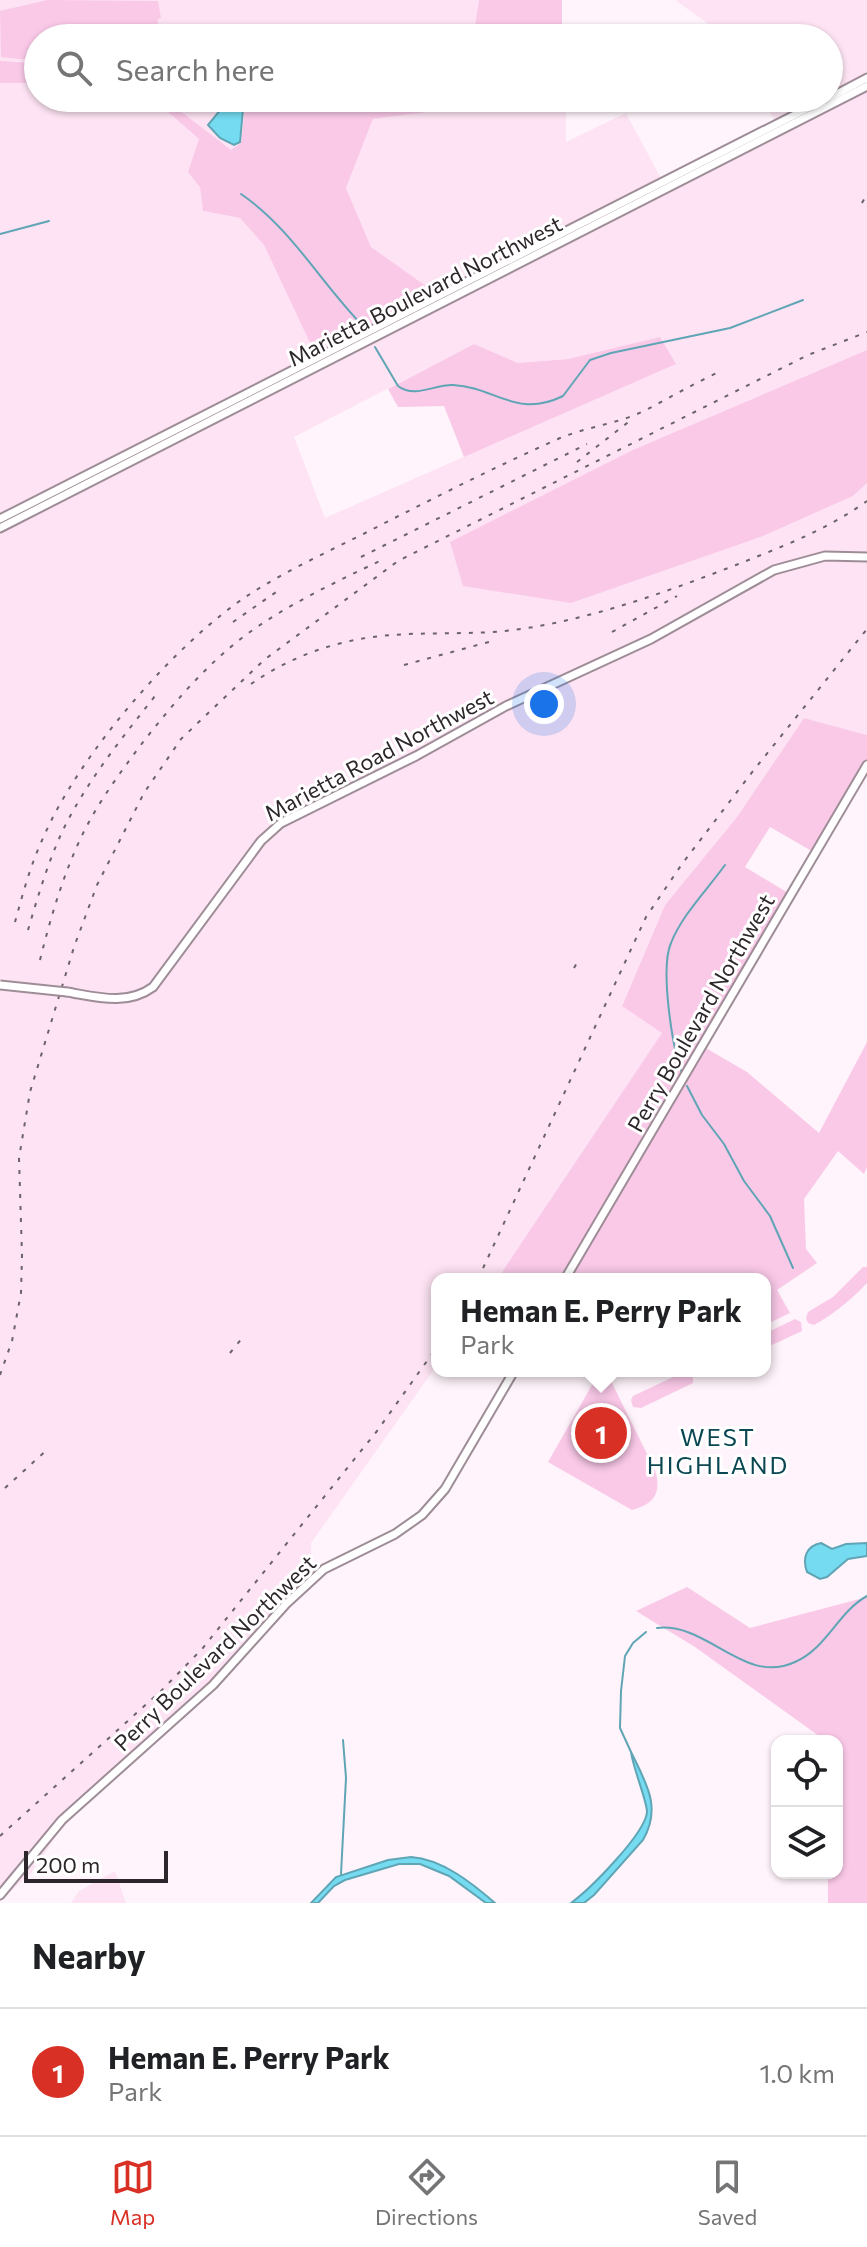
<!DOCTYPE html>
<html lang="en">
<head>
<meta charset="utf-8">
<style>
  body { margin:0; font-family:Commissioner,sans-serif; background:#f6f6f6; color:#202124 }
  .controls { position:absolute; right:24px; bottom:24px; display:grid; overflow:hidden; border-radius:16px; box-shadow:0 2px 6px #0004 }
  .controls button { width:72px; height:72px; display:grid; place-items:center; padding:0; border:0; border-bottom:2px solid #e0e0e0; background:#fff; color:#202124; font:40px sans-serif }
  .scale { position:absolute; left:24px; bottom:20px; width:144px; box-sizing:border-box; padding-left:8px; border:4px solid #2d262a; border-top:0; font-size:22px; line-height:28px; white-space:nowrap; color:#2d262a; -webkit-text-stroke:6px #fff; paint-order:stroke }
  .you { position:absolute; left:544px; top:704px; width:28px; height:28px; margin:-20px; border:6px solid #fff; border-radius:50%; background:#1a73e8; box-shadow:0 0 0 12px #1a73e833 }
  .badge { display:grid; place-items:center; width:52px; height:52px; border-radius:50%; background:#d93025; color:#fff; font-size:26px; font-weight:700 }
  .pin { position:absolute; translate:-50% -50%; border:4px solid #fff; box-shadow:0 2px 8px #0006 }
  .popup { position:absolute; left:431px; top:1273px; width:340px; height:104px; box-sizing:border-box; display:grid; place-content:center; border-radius:16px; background:#fff; filter:drop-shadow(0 2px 6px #0005); font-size:26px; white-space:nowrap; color:#757577 }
  .popup b { font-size:30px; color:#202124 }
  .popup::after { content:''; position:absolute; left:50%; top:100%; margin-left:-16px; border:16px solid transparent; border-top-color:#fff }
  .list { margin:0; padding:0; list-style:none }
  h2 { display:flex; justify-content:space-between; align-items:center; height:104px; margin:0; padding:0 32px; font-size:34px }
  h2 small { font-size:26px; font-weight:400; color:#757577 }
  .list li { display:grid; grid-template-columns:52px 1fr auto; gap:24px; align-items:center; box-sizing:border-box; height:128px; padding:0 32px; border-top:2px solid #e0e0e0 }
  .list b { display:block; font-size:30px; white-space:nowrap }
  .list p { margin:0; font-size:26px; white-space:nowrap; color:#757577 }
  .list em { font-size:26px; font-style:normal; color:#757577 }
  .icon { flex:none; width:44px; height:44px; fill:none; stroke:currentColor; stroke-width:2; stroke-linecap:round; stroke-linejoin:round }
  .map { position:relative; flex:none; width:867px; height:1903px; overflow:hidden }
  .search { position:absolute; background:#fff; box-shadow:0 2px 6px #0004; left:24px; right:24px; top:24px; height:88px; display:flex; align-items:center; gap:20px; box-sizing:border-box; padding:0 28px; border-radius:44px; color:#757577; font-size:30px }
  .sheet { height:232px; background:#fff }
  nav { display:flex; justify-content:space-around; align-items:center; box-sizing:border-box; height:112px; border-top:2px solid #e0e0e0; background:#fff; font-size:22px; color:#757577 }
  nav a { display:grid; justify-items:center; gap:4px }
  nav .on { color:#d93025 }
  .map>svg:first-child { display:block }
  .built { fill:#fde3f3; fill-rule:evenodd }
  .green { fill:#fac9e8 }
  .water { fill:#74dbf1; stroke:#5fa5b5; stroke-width:2 }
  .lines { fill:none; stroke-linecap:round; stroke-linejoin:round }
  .stream { stroke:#5fa5b5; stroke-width:2 }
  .secondary-casing { stroke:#9e8d97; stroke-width:11 }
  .secondary { stroke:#fff; stroke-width:7 }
  .rail { stroke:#6b6368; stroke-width:2; stroke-dasharray:4 8; stroke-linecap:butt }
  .secondary-bridge-casing { stroke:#9e8d97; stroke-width:11; stroke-linecap:butt }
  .secondary-bridge { stroke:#fff; stroke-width:7 }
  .labels { text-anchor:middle; stroke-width:6; stroke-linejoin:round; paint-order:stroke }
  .street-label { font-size:22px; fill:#2d262a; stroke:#fff }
  .neighbourhood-label { font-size:24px; letter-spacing:2px; fill:#0a4752; stroke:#fff }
</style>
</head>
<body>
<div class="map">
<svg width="867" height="1903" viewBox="0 0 867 1903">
  <rect width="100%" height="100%" fill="#fff4fb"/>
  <g class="built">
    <path d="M0,0H479L476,26L405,28L400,38H254L252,24L246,25L240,38H38V63L10,61L11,82L38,83V98H147L160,105L200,140L188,172L200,186L203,211L240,218L264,245L318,360L371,247L346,188L373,119L534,98H566V142L626,113L666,188L781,130L761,98H829V38H722L713,27L675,0H867V350L635,449L763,536L853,496L867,483V735L804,718L737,817L665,905L622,1005L663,1033L497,1279H437V1365L311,1543L312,1578L252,1645L89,1798L57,1835L32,1872L0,1901ZM660,337L675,364L325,518L294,437L474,344L518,363L568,359Z"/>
    <path d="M162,98H246L241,143L231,151Z"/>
    <path d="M115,1871L126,1903H71L79,1891Z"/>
  </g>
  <g class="green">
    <path d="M47,0L158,1L161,18L158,19L157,38H38V61L1,57L0,11Z"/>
    <path d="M479,0H562V38H400L405,28L475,26Z"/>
    <path d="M0,61L38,63V83H0Z"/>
    <path d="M147,98L166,100L231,150L241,143L246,98H534L373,119L346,188L371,247L437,294L318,360L264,245L240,218L203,211L200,187L188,172L199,139L160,105Z"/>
    <path d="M660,337L676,364L464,457L444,406L398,407L388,389L474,344L518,363L568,359Z"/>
    <path d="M867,350V483L853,496L763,536L571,603L463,586L450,542L635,449Z"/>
    <path d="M804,718L867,735V765L815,853L770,827L745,867L790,894L704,1047L747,1072L819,1133L867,1042V1167L864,1174L838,1151L804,1199L806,1249L817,1263L777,1290L790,1313L765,1325V1279L498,1278L662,1033L622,1006L665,905L737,817Z"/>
    <path d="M863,1267H867V1283C851,1300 834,1314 814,1325L808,1323L806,1318L808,1312L833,1297Z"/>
    <path d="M795,1319L801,1322L802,1331L772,1345L766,1343V1333Z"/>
    <path d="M600,1371H606L655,1470C662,1493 654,1504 632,1510L548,1462Z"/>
    <path d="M686,1371L693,1374V1383L641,1408L633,1407L631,1400L633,1396Z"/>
    <path d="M687,1587L750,1628L867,1597V1903H828V1873H837V1741H826L695,1647L636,1611Z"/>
  </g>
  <g class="water">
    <path d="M230,98H244L240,142L234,145L220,138L208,125Z"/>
    <path d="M593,1418L600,1423L610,1445L607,1454H602L584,1436V1430Z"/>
    <path d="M821,1543L832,1549L846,1544L867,1543V1556L848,1559L827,1577L820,1579L807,1572C802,1558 806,1546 821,1543Z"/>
    <path d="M631,1752C646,1783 662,1807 643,1840L594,1895L584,1903H571C590,1889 645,1834 647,1812C647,1801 633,1768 631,1752Z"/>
    <path d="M411,1857C442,1859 472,1883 495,1903H486L449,1876L420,1864H399L345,1880L334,1886L318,1903H311L336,1877L388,1860Z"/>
  </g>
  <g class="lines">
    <g class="stream">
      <path d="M241,194C291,228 321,283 363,326"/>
      <path d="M0,234L49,221"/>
      <path d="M375,347L398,386C415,399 435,384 453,385C496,387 516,419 563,396L590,360L611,353L730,328L803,300"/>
      <path d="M682,1073C672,1047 660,968 671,943C682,915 707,890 725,865"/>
      <path d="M687,1086L702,1115L724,1144L744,1181L770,1216L793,1268"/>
      <path d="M657,1628C708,1622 744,1686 795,1662C827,1648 838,1612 867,1596"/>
      <path d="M631,1752L620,1728L621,1691L625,1656L633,1643L646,1632"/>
      <path d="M341,1874L346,1778L343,1740"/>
    </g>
    <defs>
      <g id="secondary">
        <path d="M829,98L867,78"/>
        <path d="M0,519L828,98"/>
        <path d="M0,528L867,86"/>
        <path d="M67,992C97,997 127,1006 153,987L261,841L281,823L416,756L506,706L651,639L774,570L825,556L867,557"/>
        <path d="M565,1279L867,765"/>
        <path d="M0,1895L62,1820L213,1685L286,1604L324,1569L395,1534L422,1515L445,1489L514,1371"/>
      </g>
    </defs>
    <use href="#secondary" class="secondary-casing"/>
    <use href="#secondary" class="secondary"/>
    <g class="rail">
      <path d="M862,203L867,194"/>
      <path d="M577,462L631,420"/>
      <path d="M361,557L587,444"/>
      <path d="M233,622L279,590"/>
      <path d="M612,632L677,596"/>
      <path d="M404,665L496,640"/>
      <path d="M251,684C290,657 334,641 381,636C427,631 474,636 521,629C595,618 666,592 736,565C781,547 827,530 867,501"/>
      <path d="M15,922C23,893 31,863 44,836C79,755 176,642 250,594C289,569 332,550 373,529C434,498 495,467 558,439C585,427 617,424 644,411C669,398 693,384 719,372"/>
      <path d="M28,930C38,896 48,862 63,830C87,781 122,738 155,696"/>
      <path d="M40,960C50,920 61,882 78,844C94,808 117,777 140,746C175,701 212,657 260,625C299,599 342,579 384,559"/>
      <path d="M574,968L577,963"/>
      <path d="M478,1279L646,917L682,864L753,771L867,629"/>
      <path d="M230,1353L243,1337"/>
      <path d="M0,1375L12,1341L21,1293L22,1255L19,1158L30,1092L74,947L97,885L144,793L181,739L264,660L398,561L808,355L867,332"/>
      <path d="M5,1488L49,1448"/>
      <path d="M0,1836L161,1691L202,1649L377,1431L437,1347"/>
    </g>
    <defs>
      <path id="secondary-bridge" d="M0,985L67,992"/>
    </defs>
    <use href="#secondary-bridge" class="secondary-bridge-casing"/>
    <use href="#secondary-bridge" class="secondary-bridge"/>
  </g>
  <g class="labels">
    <g class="street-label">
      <text transform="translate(425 291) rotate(-27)" y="8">Marietta Boulevard Northwest</text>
      <text transform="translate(379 755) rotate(-28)" y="8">Marietta Road Northwest</text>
      <text transform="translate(701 1013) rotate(-60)" y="8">Perry Boulevard Northwest</text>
      <text transform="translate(215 1653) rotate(-44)" y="8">Perry Boulevard Northwest</text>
    </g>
    <g class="neighbourhood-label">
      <text x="718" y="1446">WEST<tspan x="718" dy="28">HIGHLAND</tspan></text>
    </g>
  </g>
</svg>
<div class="controls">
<button><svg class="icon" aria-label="locate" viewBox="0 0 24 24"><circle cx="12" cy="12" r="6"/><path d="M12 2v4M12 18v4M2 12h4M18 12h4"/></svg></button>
<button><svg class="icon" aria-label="layers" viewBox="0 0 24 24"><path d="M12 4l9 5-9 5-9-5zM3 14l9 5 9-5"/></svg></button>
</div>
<div class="scale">200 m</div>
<div class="you"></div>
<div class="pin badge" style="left:601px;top:1433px">1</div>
<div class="popup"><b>Heman E. Perry Park</b>Park</div>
<div class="search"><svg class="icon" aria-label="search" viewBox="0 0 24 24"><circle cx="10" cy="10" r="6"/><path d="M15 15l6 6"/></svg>Search here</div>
</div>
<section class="sheet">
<h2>Nearby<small></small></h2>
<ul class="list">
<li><span class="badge">1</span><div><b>Heman E. Perry Park</b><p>Park</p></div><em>1.0 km</em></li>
</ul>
</section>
<nav>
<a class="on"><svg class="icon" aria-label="map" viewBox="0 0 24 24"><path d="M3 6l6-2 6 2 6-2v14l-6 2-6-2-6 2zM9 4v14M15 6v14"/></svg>Map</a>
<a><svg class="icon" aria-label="directions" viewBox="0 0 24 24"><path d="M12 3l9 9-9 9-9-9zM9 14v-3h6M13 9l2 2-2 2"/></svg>Directions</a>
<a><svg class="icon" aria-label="saved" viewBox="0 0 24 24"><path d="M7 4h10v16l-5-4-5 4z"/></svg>Saved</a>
</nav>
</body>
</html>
